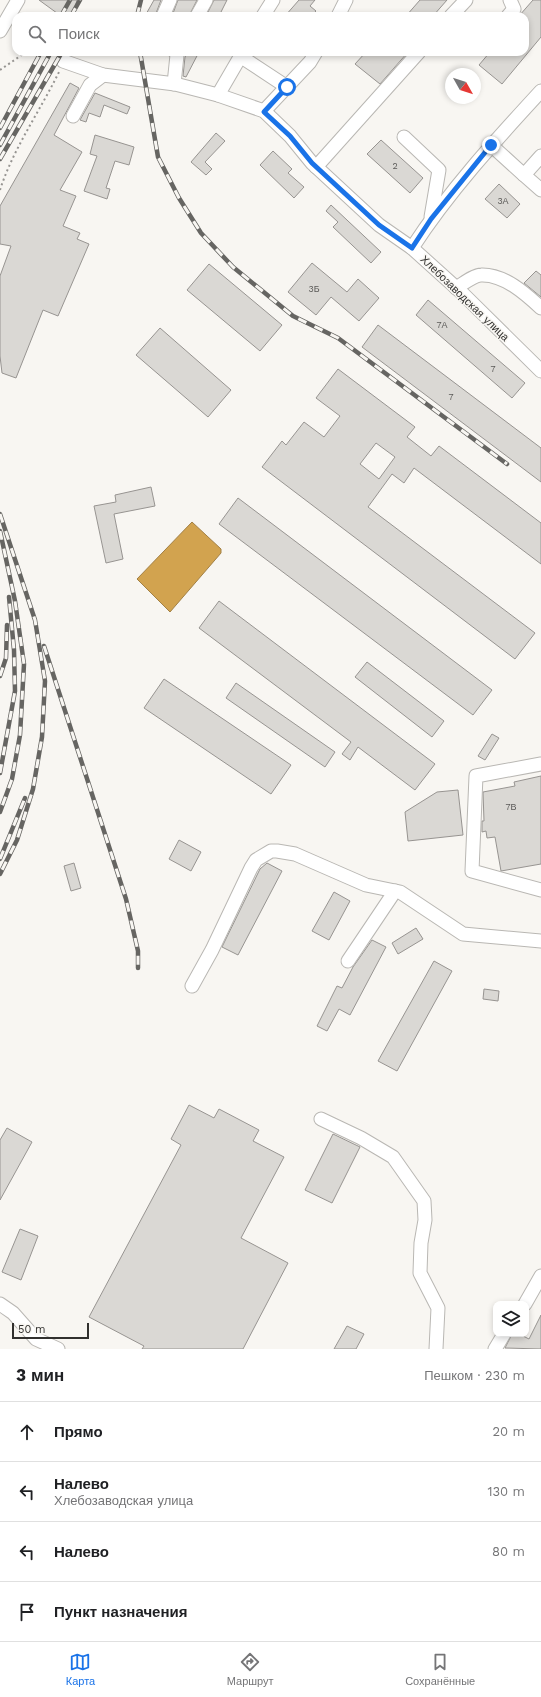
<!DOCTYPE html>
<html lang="ru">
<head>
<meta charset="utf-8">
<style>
  body { margin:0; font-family:"Work Sans",sans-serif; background:#f6f6f6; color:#202124 }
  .controls { position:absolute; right:12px; bottom:12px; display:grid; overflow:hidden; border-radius:8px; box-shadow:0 2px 6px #0003 }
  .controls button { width:36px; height:36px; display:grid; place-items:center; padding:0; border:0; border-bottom:1px solid #e0e0e0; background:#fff; color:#202124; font:20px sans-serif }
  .compass { position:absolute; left:445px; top:68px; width:36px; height:36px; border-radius:50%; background:#fff; box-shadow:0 2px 6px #0003; rotate:129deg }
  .scale { position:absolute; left:12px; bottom:10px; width:77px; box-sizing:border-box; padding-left:4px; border:2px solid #31302e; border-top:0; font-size:11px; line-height:14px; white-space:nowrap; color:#31302e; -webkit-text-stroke:3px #f8f6f2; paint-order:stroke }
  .stop { position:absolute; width:12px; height:12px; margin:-9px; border:3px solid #1a73e8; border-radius:50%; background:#fff }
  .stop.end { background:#1a73e8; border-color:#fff; box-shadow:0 1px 4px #0008 }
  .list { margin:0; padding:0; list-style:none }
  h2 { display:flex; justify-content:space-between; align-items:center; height:52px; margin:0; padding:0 16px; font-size:17px }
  h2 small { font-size:13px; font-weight:400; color:#757577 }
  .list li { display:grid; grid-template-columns:26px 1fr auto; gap:12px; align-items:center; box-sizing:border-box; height:60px; padding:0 16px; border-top:1px solid #e0e0e0 }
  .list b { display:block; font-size:15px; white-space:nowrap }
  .list p { margin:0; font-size:13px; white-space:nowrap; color:#757577 }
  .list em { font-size:13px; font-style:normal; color:#757577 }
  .icon { flex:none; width:22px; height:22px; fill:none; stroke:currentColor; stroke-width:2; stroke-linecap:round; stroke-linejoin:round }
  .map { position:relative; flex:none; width:541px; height:1349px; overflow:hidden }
  .search { position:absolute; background:#fff; box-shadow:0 2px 6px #0003; left:12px; right:12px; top:12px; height:44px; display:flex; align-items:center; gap:10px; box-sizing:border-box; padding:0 14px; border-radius:12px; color:#757577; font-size:15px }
  .sheet { height:292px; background:#fff }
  nav { display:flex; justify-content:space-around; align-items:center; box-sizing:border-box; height:56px; border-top:1px solid #e0e0e0; background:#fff; font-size:11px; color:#757577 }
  nav a { display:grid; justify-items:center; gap:2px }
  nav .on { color:#1a73e8 }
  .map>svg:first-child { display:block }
  .water { fill:#d2a34f; stroke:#a28045 }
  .building { fill:#dad8d4; stroke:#979491; fill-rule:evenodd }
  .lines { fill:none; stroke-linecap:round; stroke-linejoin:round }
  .minor-casing { stroke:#b9b7b3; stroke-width:15 }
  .path { stroke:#969491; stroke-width:2; stroke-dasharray:2 3; stroke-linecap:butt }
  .minor { stroke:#fff; stroke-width:13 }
  .rail-casing { stroke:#666562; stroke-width:4.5 }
  .rail { stroke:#f8f6f2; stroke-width:3; stroke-dasharray:9; stroke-linecap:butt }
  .route { stroke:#1a73e8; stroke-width:5 }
  .labels { text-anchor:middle; stroke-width:3; stroke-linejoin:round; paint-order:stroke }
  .number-label { font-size:9px; fill:#5b5a58 }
  .street-label { font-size:11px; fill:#31302e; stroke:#f8f6f2 }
</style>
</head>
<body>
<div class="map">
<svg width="541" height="1349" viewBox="0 0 541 1349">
  <rect width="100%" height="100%" fill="#f8f6f2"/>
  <path class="water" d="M192,522L221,549V553L170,612L137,579Z"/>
  <g class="building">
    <path d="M39,0H77L73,16H61Z"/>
    <path d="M154,0H161L155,16H145Z"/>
    <path d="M178,0H197L189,16H172Z"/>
    <path d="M214,0H227L219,16H206Z"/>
    <path d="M299,0H315L310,6L316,11L311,16H285Z"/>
    <path d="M420,0H447L433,16H406Z"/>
    <path d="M533,0H541V37L502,84L479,65L490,52H525V16H519Z"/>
    <path d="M188,52H199L186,77L183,76L185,57Z"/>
    <path d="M366,52H408L380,84L355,64Z"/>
    <path d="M70,83L79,88L54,135L82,152L60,190L76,196L63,226L80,233L77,239L89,244L58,316L43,310L16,378L2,373L0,356V276L11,246L0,244V206Z"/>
    <path d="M95,93L130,107L127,114L104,105L100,117L89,113L86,122L80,120Z"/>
    <path d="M216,133L225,141L205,162L212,169L206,175L191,162Z"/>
    <path d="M95,135L134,147L129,165L115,161L106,188L110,189L107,199L84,191L97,156L90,154Z"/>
    <path d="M381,140L423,178L410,193L367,154Z"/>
    <path d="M273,151L292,169L288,173L304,187L294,198L260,165Z"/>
    <path d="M499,184L520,204L507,218L485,199Z"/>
    <path d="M331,205L381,252L371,263L333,227L338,222L326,211Z"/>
    <path d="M312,263L347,292L358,279L379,298L359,321L331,297L316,315L288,292Z"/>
    <path d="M209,264L282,325L260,351L187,290Z"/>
    <path d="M536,271L541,275V297L524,283Z"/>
    <path d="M428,300L525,383L512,398L416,315Z"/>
    <path d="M378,325L541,448V482L362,347Z"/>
    <path d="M160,328L231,390L208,417L136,355Z"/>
    <path d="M338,369L415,427L407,437L431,456L439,446L541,523V564L414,468L404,483L392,474L368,507L535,633L515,659L262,467L282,441L286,445L304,422L324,437L340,416L316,398ZM376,443L395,457L379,479L360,464Z"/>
    <path d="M151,487L155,506L114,514L123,559L106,563L94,506L116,502L115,495Z"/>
    <path d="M238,498L492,690L473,715L219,524Z"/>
    <path d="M219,601L435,764L415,790L358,747L350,760L342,754L351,742L199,628Z"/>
    <path d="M367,662L444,721L432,737L355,677Z"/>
    <path d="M164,679L291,765L271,794L144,708Z"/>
    <path d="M236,683L335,752L325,767L226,698Z"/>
    <path d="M492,734L499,738L485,760L478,756Z"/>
    <path d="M541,776V864L501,871L495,837L487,838L486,831L482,832V821H484L483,792L515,786L514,782Z"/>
    <path d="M458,790L463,835L408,841L405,812L437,792Z"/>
    <path d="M179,840L201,852L191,871L169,859Z"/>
    <path d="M74,863L81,888L71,891L64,866Z"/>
    <path d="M267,863L282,871L238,955L222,947L260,869Z"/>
    <path d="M334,892L350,901L329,940L312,931Z"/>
    <path d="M416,928L423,939L398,954L392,943Z"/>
    <path d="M372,940L386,947L350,1015L339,1009L327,1031L317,1026L337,986L342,988L353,967Z"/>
    <path d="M434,961L452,971L397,1071L378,1061Z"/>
    <path d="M484,989L499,991L498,1001L483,999Z"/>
    <path d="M189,1105L214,1118L219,1109L259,1130L253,1141L284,1157L241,1238L288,1263L243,1349H142L144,1346L89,1317L181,1145L171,1139Z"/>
    <path d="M7,1128L32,1142L0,1200V1140Z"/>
    <path d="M333,1134L360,1147L332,1203L305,1190Z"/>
    <path d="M20,1229L38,1236L21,1280L2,1272Z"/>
    <path d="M541,1315V1349L505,1348L512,1334H519L529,1339Z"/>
    <path d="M347,1326L364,1334L356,1349H334Z"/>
  </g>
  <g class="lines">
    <defs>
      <g id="minor">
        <path d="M163,16L170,0"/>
        <path d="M197,16L206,0"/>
        <path d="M263,16L273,0"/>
        <path d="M338,16L346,0"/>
        <path d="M451,16L466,0"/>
        <path d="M508,16L514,9L510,0"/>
        <path d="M0,31L18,0"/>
        <path d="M240,56L287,87"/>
        <path d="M63,61L103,75L175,84L218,95L264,111L290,136L312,163L379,225L412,248L462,293L541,371"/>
        <path d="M174,84L177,55L175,52"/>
        <path d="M218,95L243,52"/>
        <path d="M264,111L310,62L316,52"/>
        <path d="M73,116L90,85L103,75"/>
        <path d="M404,137L439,170L431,217"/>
        <path d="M491,145L524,175L541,156"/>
        <path d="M316,167L419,52"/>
        <path d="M524,175L541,190"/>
        <path d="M412,248C449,191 495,141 541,91"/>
        <path d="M456,288C463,284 474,275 481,275C504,274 526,294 541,308"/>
        <path d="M541,764L476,776L472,871L541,890"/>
        <path d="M348,961L395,891"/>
        <path d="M192,986L212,950L251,868L256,860L271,851H277L295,854L366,885L400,892L463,934L541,941"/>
        <path d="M321,1119L361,1138L393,1157L424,1201L425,1220L421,1243L420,1273L438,1308L436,1349"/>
        <path d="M0,1304L13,1313L36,1339L58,1349"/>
        <path d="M525,1304L541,1276"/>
        <path d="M495,1349L504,1334"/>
      </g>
    </defs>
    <use href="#minor" class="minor-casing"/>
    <g class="path">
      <path d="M36,52H37"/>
      <path d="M0,70L26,52"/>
      <path d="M0,190C13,149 40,111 59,72"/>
    </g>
    <use href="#minor" class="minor"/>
    <defs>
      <g id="rail">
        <path d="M61,16L70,0"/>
        <path d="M71,16L80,0"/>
        <path d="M137,16L141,0"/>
        <path d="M140,52L158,157L179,198L201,233L233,267L293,316L338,338L507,464"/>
        <path d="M0,128L41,52"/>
        <path d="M0,145L51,52"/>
        <path d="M0,159L62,52"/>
        <path d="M0,514L35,620L45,681L42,737L33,789L17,840L0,874"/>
        <path d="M0,531L15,601L24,664L20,735L12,779L0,812"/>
        <path d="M44,646L126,899L138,951V968"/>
        <path d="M0,676L6,658L7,625"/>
        <path d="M0,773L15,691L14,650L9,597"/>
        <path d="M0,859L25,798"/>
      </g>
    </defs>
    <use href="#rail" class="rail-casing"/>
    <use href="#rail" class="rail"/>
  </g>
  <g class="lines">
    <path class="route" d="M287,87L264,112L290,136L312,163L379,225L412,248L431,219L491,145"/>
  </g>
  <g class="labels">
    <g class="number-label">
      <text x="395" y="169">2</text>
      <text x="503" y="204">3А</text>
      <text x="314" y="292">3Б</text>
      <text x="442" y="328">7А</text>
      <text x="493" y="372">7</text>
      <text x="451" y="400">7</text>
      <text x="511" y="810">7В</text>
    </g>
    <g class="street-label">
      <text transform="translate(465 298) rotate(44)" y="4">Хлебозаводская улица</text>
    </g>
  </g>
</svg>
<div class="controls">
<button><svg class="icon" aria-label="layers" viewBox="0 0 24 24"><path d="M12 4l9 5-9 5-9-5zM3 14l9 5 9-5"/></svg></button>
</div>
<svg class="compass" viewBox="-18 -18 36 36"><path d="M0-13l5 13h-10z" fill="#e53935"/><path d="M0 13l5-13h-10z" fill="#757577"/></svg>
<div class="scale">50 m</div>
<div class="stop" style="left:287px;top:87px"></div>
<div class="stop end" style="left:491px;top:145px"></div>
<div class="search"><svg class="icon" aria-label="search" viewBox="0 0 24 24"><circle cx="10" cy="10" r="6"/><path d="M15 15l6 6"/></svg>Поиск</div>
</div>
<section class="sheet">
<h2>3 мин<small>Пешком · 230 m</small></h2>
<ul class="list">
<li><svg class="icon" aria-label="ahead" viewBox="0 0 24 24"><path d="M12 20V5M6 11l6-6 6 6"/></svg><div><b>Прямо</b></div><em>20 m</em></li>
<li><svg class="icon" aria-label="left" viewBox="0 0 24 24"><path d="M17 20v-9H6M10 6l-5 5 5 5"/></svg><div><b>Налево</b><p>Хлебозаводская улица</p></div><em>130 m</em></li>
<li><svg class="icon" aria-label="left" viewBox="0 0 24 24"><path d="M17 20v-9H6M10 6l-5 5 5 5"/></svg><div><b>Налево</b></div><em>80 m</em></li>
<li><svg class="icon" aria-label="arrive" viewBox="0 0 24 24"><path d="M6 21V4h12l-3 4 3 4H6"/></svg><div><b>Пункт назначения</b></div></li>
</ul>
</section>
<nav>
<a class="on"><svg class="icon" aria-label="map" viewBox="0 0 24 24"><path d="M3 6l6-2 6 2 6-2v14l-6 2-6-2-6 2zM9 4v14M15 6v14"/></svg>Карта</a>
<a><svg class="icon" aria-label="directions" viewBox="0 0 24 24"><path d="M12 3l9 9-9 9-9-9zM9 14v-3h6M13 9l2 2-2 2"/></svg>Маршрут</a>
<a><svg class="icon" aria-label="saved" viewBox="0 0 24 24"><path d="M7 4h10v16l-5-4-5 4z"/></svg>Сохранённые</a>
</nav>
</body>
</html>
